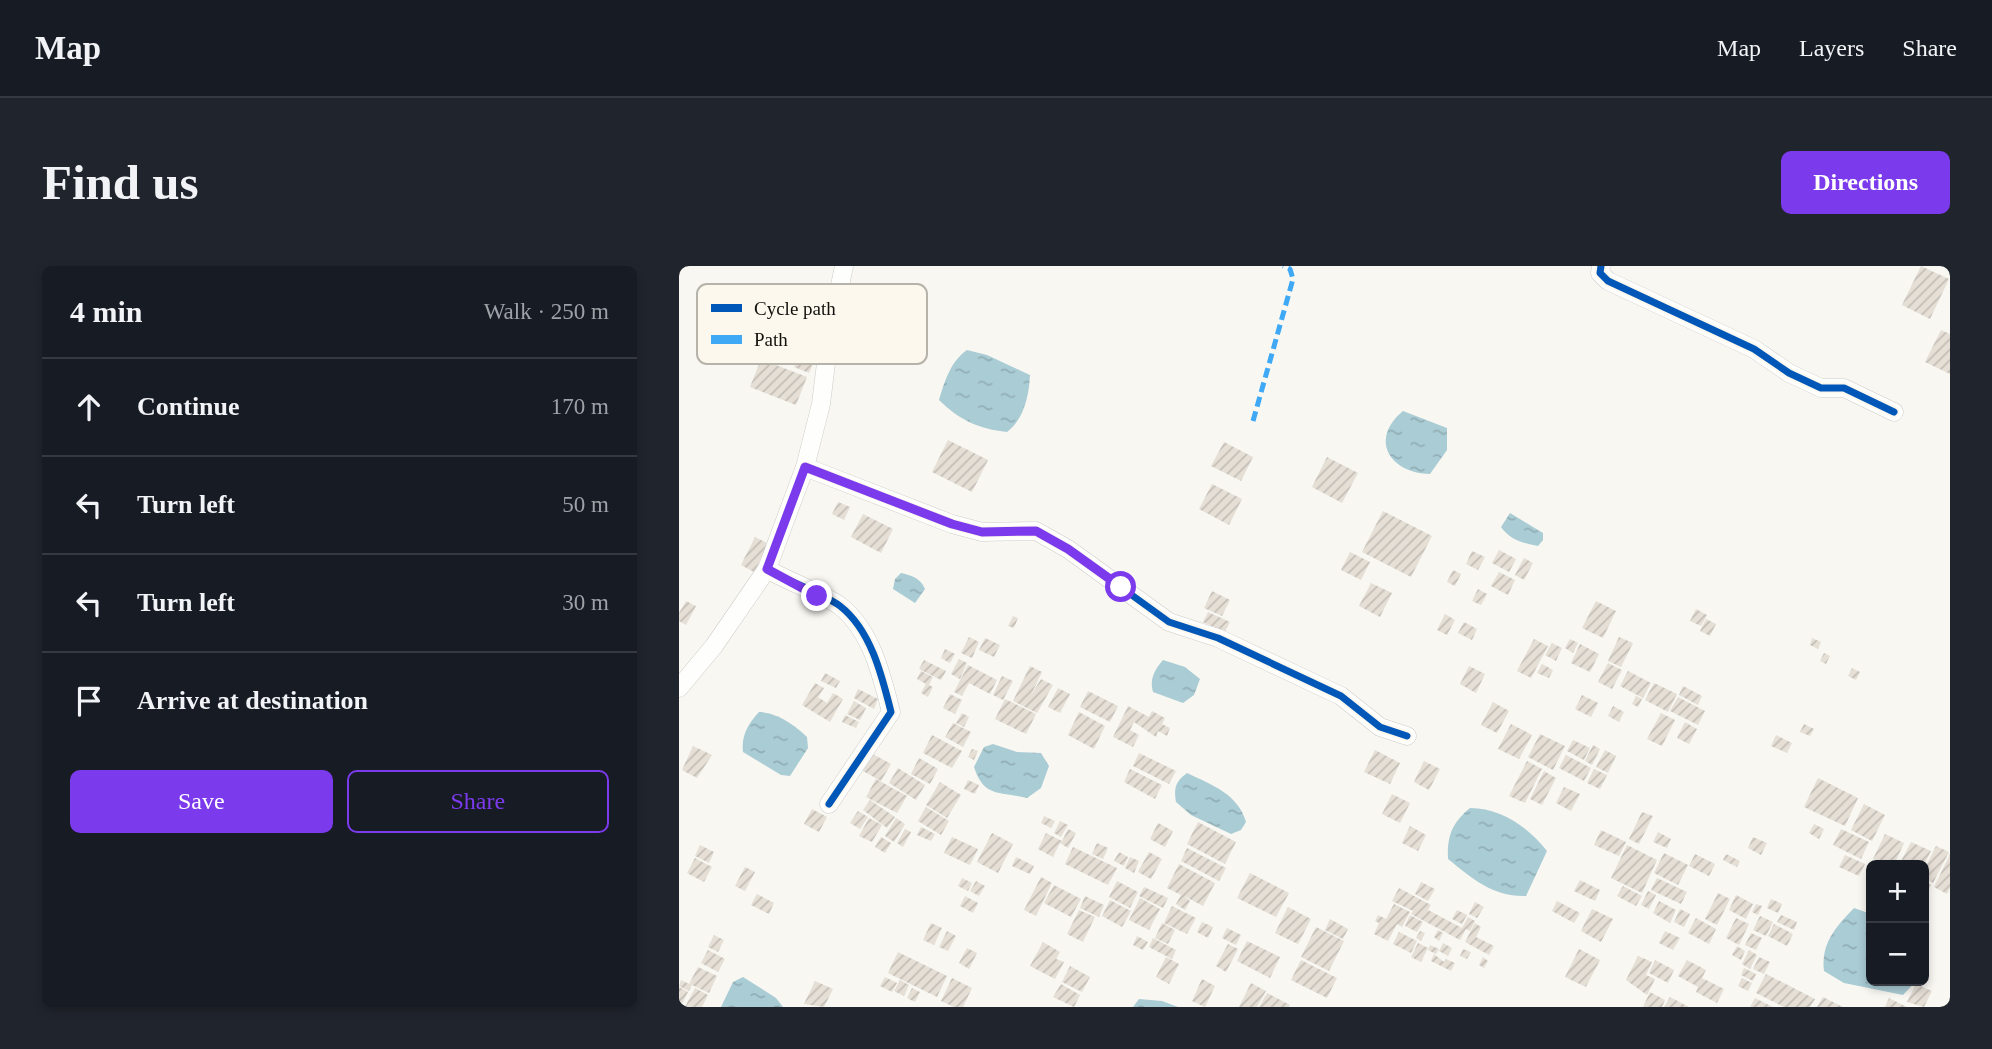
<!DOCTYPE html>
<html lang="en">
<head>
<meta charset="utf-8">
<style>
  body { margin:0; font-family:"Times New Roman",serif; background:#20242c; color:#f1f3f6 }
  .controls { position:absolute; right:21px; bottom:21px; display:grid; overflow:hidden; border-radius:10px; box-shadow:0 4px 10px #0003 }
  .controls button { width:63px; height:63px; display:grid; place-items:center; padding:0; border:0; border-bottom:2px solid #363941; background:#171b24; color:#f1f3f6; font:35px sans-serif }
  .stop { position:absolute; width:21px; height:21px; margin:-16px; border:5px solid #7c3aed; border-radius:50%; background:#fff }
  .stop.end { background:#7c3aed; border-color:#fff; box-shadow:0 2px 7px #0008 }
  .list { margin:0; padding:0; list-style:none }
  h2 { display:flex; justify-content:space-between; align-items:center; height:91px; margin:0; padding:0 28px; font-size:30px }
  h2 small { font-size:23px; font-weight:400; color:#9ea1a6 }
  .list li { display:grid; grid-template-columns:46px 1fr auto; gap:21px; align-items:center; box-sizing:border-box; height:98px; padding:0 28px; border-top:2px solid #363941 }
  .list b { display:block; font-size:26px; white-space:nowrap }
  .list em { font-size:23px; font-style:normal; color:#9ea1a6 }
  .actions { display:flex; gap:14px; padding:21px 28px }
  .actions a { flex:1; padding:16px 0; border:2px solid #7c3aed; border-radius:10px; text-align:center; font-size:24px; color:#7c3aed }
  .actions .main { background:#7c3aed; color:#fff }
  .icon { flex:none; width:38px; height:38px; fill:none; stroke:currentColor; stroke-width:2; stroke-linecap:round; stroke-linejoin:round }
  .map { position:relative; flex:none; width:1271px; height:741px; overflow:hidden; border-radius:10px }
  header { display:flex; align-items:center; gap:42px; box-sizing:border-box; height:98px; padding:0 35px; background:#171b24; border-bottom:2px solid #363941 }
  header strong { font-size:33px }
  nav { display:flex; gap:38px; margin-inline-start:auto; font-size:24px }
  .intro { display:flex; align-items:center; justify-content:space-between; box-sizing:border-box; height:168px; padding:0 42px }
  h1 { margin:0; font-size:49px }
  .button { padding:18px 32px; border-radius:10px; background:#7c3aed; color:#fff; font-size:24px; font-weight:700 }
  main { display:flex; gap:42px; padding:0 42px }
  aside { flex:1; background:#171b24; border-radius:10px; box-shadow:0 4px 10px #0003 }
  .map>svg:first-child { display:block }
  .water { fill:url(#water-ripples) }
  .building { fill:url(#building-hatch) }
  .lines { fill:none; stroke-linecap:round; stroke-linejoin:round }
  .minor-casing { stroke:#cfcdc9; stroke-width:19 }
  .minor { stroke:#fefefd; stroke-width:18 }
  .quiet { stroke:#3fa9f5; stroke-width:5; stroke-dasharray:10 5; stroke-linecap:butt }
  .cycleway-casing { stroke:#fcf8ee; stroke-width:11 }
  .cycleway { stroke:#0057b8; stroke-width:7 }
  .route { stroke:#7c3aed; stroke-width:9 }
  .key { fill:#fcf8ee; stroke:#b6b3aa; stroke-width:2 }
  .key-label { font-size:19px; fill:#12110d }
</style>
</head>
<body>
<header>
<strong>Map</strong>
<nav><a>Map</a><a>Layers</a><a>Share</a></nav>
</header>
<div class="intro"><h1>Find us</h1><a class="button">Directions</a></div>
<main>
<aside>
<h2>4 min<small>Walk · 250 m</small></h2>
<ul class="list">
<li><svg class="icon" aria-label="ahead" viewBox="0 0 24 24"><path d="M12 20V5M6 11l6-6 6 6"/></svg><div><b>Continue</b></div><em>170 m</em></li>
<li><svg class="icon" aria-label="left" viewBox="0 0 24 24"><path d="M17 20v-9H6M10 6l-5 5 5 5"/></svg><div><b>Turn left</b></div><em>50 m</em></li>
<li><svg class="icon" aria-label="left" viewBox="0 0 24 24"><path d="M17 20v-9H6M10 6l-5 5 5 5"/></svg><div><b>Turn left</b></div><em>30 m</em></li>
<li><svg class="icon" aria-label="arrive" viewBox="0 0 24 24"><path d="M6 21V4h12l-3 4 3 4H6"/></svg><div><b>Arrive at destination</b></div></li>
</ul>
<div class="actions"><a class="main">Save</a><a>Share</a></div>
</aside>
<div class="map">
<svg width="1271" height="741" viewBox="0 0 1271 741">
  <defs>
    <pattern id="water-ripples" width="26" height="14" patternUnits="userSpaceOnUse" patternTransform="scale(1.75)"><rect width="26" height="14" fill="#aaccd4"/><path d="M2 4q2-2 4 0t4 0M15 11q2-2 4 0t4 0" fill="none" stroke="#91aeb5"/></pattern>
    <pattern id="building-hatch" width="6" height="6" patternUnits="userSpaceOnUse" patternTransform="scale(1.75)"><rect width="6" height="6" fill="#e5dfd6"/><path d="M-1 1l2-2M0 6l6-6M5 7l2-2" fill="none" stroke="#c3beb6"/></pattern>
  </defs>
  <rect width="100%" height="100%" fill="#f8f7f2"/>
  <g class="water">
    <path d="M288,84L308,89L351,109C350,130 345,153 328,166C300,163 280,154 260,134C266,115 271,96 288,84Z"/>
    <path d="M724,145L768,162V184L751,208C710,207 690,173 724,145Z"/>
    <path d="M831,247L864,267V274L859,280C844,277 831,274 822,261Z"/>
    <path d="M222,307C234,310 241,312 246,323L236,337L214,323L216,313Z"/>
    <path d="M484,394L506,401L521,413L515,429L504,437L474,426C470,413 476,403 484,394Z"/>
    <path d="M80,446C97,446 116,459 128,471L129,482L111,510L102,509L64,486C62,470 69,458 80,446Z"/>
    <path d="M314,478L338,486L362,487L370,500L362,522L348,532C320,525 305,532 295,501L305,481Z"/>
    <path d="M508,507C533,519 559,528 567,556L562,564L552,568L512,549L497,536C495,522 496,516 508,507Z"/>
    <path d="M791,542C822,542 849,561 868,585L847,630C814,631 794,613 769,593C768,570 773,557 791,542Z"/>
    <path d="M1175,642L1192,648V715H1237L1224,729L1165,717L1145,705C1142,677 1156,662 1175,642Z"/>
    <path d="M64,711L97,732L104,741H42L54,716Z"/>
    <path d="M460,733L483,735L499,741H454Z"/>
  </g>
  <g class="building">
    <path d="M1242,0L1270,13L1251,53L1223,39Z"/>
    <path d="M1262,64L1271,68V108L1246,96Z"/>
    <path d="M93,76L114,86L107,99L87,89Z"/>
    <path d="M122,85L137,91L130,107L115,101Z"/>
    <path d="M82,93L128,111L117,139L71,121Z"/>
    <path d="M269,174L309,194L293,226L253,206Z"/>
    <path d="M545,176L574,191L562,215L532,200Z"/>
    <path d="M648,191L679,207L663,237L633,221Z"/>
    <path d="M533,218L563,233L550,259L520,243Z"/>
    <path d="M159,236L171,241L165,254L153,248Z"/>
    <path d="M704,245L753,270L732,311L683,286Z"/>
    <path d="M184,248L214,263L202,287L172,271Z"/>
    <path d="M76,271L90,278L75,306L62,299Z"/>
    <path d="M820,284L837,293L830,306L813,297Z"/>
    <path d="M793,285L806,291L799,304L787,298Z"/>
    <path d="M671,286L691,296L682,314L662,304Z"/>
    <path d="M845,292L854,297L845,314L836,309Z"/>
    <path d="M774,304L782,308L776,320L768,316Z"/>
    <path d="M820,306L836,314L829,329L812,320Z"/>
    <path d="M692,317L713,327L701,351L680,340Z"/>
    <path d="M799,323L808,328L802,339L793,335Z"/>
    <path d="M533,325L551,334L543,350L525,342Z"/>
    <path d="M7,335L17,340L7,359L0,355V347Z"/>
    <path d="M917,335L937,345L924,372L903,362Z"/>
    <path d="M1017,343L1028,349L1022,360L1011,355Z"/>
    <path d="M529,346L551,356L546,366L524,356Z"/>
    <path d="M766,348L776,354L768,369L758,364Z"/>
    <path d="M334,350L339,352L335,362L329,360Z"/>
    <path d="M1027,353L1037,358L1031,370L1021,365Z"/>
    <path d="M785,356L798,363L793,374L779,367Z"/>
    <path d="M290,371L300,376L293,392L282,387Z"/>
    <path d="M940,371L954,377L942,401L929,395Z"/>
    <path d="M306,372L321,379L315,391L300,384Z"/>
    <path d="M1133,372L1142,376L1139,383L1131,379Z"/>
    <path d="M855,373L869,380L852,412L838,405Z"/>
    <path d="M891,373L899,377L894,387L886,382Z"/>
    <path d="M873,377L883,382L877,395L866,389Z"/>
    <path d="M901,378L920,388L911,406L892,397Z"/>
    <path d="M266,383L276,388L271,397L262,392Z"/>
    <path d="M1145,387L1151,390L1147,398L1141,395Z"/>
    <path d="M280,393L288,397L281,413L272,408Z"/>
    <path d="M245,394L267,405L262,414L240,403Z"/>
    <path d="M929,397L943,404L933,423L919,416Z"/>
    <path d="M863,398L874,404L870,412L858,407Z"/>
    <path d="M289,399L318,414L311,428L290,417L283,430L275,426Z"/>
    <path d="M351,400L363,406L352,429L362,413L374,419L358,447L334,435Z"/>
    <path d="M790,400L806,408L797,427L781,418Z"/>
    <path d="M1173,402L1181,406L1177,414L1169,410Z"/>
    <path d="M242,405L254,411L250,419L254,421L249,431L242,427L247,418L238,413Z"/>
    <path d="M949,405L972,417L964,432L941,420Z"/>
    <path d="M146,407L161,415L157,422L142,415Z"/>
    <path d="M323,410L334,415L324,434L314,429Z"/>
    <path d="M136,417L145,422L139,431L148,437L154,427L164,433L151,456L123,439Z"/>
    <path d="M975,417L998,428L989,446L966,434Z"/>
    <path d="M1004,420L1023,430L1019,439L1000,429Z"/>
    <path d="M379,422L391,428L381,447L369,441Z"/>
    <path d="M179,423L199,433L195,443L175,432Z"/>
    <path d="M409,425L439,440L431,456L401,441Z"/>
    <path d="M271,428L283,434L276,448L264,442Z"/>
    <path d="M903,429L919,437L912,451L896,443Z"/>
    <path d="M957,430L963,433L959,441L953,438Z"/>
    <path d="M999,431L1026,445L1019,459L991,445Z"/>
    <path d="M326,433L357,448L347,468L316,453Z"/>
    <path d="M175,435L187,442L181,454L168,448Z"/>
    <path d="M814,436L830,445L818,467L802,459Z"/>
    <path d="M449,440L470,451L473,445L486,452L483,458L491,462L488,470L479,465L477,471L455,456L451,464L460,469L454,481L434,471Z"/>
    <path d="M934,440L945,446L940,456L929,450Z"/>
    <path d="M400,446L426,460L415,483L389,469Z"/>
    <path d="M283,447L290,451L285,461L277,457Z"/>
    <path d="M982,447L996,454L983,480L968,473Z"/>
    <path d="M166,449L180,456L177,462L163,456Z"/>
    <path d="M1006,456L1018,463L1010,478L998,472Z"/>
    <path d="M274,457L292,466L284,481L266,471Z"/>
    <path d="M832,458L853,469L840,493L819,483Z"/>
    <path d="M1125,458L1135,463L1131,470L1121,466Z"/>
    <path d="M861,468L886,480L874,504L849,491Z"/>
    <path d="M253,469L283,485L273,502L244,487Z"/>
    <path d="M1097,469L1113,477L1108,487L1092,480Z"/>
    <path d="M894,474L911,482L905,494L888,485Z"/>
    <path d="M914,479L921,483L913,499L906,495Z"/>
    <path d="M14,480L33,489L18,512L3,504Z"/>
    <path d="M293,483L299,485L295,494L289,491Z"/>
    <path d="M696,484L721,497L711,518L685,506Z"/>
    <path d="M926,484L937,490L929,507L917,501Z"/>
    <path d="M460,487L497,505L490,518L454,500Z"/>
    <path d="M194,488L212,498L202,515L184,505Z"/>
    <path d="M887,489L912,502L905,515L880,502Z"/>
    <path d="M240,492L259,503L251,518L232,508Z"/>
    <path d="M745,495L761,503L750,524L735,516Z"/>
    <path d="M848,495L863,503L846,537L830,530Z"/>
    <path d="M219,502L246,519L237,534L210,517Z"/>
    <path d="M451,503L483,519L476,533L445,516Z"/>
    <path d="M915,503L928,509L921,523L908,517Z"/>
    <path d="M865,505L877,512L863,539L851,533Z"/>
    <path d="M1139,512L1179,532L1166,560L1125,541Z"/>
    <path d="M197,513L228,530L218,547L187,531Z"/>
    <path d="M289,514L300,519L296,528L285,523Z"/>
    <path d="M261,516L282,529L268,552L247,539Z"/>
    <path d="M885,521L901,528L892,545L877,537Z"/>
    <path d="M713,528L731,537L721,557L703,548Z"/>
    <path d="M191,534L216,551L208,562L184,544Z"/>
    <path d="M1185,538L1206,549L1193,575L1172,564Z"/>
    <path d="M247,541L270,555L262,569L239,555Z"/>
    <path d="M133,543L148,551L140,566L125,558Z"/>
    <path d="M179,545L189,551L181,563L171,557Z"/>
    <path d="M963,546L974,550L960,578L950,573Z"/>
    <path d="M365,550L376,555L372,562L362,557Z"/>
    <path d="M190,552L203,559L193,576L180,570Z"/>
    <path d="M217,552L226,558L215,576L206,570Z"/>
    <path d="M381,555L389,559L382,571L375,567Z"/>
    <path d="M519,556L557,576L546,598L508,578Z"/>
    <path d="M479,557L494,565L486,581L471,573Z"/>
    <path d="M1135,558L1145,563L1140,573L1130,567Z"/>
    <path d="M731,560L747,569L739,585L723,577Z"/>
    <path d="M242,561L256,568L252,575L238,569Z"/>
    <path d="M226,563L232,566L224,581L218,577Z"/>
    <path d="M389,563L397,567L389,582L381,577L374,591L359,583L367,567L383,575Z"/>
    <path d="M1162,563L1190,576L1182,593L1154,579Z"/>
    <path d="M922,564L947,576L940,590L915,579Z"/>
    <path d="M979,566L992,573L988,582L974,576Z"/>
    <path d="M313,567L334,578L319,607L298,596Z"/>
    <path d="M1206,568L1225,577L1215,599L1194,593Z"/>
    <path d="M202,571L212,577L206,587L196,581Z"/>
    <path d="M273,571L299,583L291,599L265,587Z"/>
    <path d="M1074,571L1088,577L1082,589L1069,582Z"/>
    <path d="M1232,576L1252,585L1245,599H1220Z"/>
    <path d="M418,577L429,582L424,593L413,588Z"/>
    <path d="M21,579L35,586L30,597L16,590Z"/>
    <path d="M948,579L978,594L963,627L932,612Z"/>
    <path d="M1257,580L1270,586L1254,617L1245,612V604Z"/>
    <path d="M394,581L438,602L429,619L386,598Z"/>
    <path d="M508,582L547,602L540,615L502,595Z"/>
    <path d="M440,586L449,591L445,600L435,595Z"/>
    <path d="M470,586L483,593L472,613L459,606Z"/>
    <path d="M985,587L1009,599L999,619L975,607Z"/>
    <path d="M1016,588L1036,598L1030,610L1010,600Z"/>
    <path d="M1047,588L1061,595L1058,601L1044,594Z"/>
    <path d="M1271,588V622L1268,628L1255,621Z"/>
    <path d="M1166,589L1186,598L1180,610L1160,601Z"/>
    <path d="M337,591L355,600L351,608L333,600Z"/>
    <path d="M451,591L460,595L455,607L446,602Z"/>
    <path d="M16,592L33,601L25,616L8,607Z"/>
    <path d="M500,598L536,617L524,640L505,630L511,635L506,644L497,638L502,629L488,622Z"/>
    <path d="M66,601L76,606L66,625L56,620Z"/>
    <path d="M571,607L610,627L597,651L558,632Z"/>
    <path d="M362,611L373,617L357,650L345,644Z"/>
    <path d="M283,612L293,617L289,625L279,620Z"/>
    <path d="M978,612L1008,626L1002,638L972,624Z"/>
    <path d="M901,614L921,624L916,635L895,625Z"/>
    <path d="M297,615L306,620L300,630L291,625Z"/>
    <path d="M438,615L459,626L451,642L430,631Z"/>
    <path d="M1245,615L1252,619L1245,635Z"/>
    <path d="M742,616L756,623L749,635L736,628Z"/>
    <path d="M375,619L402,633L392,651L365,637Z"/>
    <path d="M944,620L963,630L957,640L938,630Z"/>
    <path d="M465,621L489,632L484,642L460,630Z"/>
    <path d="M720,622L752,639L749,644L783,662L789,651L796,655L791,665L787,663L781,674L732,648L734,645L713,635Z"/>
    <path d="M969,625L977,629L970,643L962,639Z"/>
    <path d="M1039,627L1051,633L1038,659L1026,653Z"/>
    <path d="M78,628L95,637L90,648L72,639Z"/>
    <path d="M1057,629L1074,638L1067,653L1050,644Z"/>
    <path d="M286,630L299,637L294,647L281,640Z"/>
    <path d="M406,630L425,639L420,651L401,642Z"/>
    <path d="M461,632L481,643L470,664L450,654Z"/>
    <path d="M1092,633L1103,638L1099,647L1088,642Z"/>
    <path d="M431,634L452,645L443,661L423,650Z"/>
    <path d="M878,635L901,647L895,657L873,645Z"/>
    <path d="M980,635L997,644L991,657L974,647Z"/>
    <path d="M796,636L805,641L798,652L790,648Z"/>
    <path d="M715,638L731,646L723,661L718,658L709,675L695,668L700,657L696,655L699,649L707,653Z"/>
    <path d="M1077,638L1083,640L1079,649L1073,646Z"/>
    <path d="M493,640L517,652L508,668L485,657Z"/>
    <path d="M609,641L632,653L619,678L596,667Z"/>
    <path d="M913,643L934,653L922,676L902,665Z"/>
    <path d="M1001,643L1011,648L1005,661L995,656Z"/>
    <path d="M400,644L416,651L404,676L388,668Z"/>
    <path d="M778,644L788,649L783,658L773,653Z"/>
    <path d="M731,649L744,656L738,666L726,660Z"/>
    <path d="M1102,649L1118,656L1115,664L1098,656Z"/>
    <path d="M1081,650L1094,656L1087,670L1074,664Z"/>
    <path d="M1017,652L1037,663L1030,678L1009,667Z"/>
    <path d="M1057,652L1070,658L1060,679L1047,672Z"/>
    <path d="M651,653L669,663L664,673L646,664Z"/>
    <path d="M523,656L534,661L529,672L518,666Z"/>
    <path d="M252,657L263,662L255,679L244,674Z"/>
    <path d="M483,657L496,664L489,678L476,672Z"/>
    <path d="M796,657L802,661L797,671L815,680L810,689L786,676Z"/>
    <path d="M1095,658L1114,668L1108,680L1089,670Z"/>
    <path d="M637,661L665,675L650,705L622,691Z"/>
    <path d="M548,662L562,669L557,679L543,672Z"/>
    <path d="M759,664L764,667L760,675L755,671Z"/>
    <path d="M268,665L277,670L269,685L260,681Z"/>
    <path d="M741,665L746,667L742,675L737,672Z"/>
    <path d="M986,665L1001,672L994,684L980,677Z"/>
    <path d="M720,666L738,675L732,687L714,678Z"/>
    <path d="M1072,667L1083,672L1077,684L1066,679Z"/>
    <path d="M35,669L45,674L39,686L29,681Z"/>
    <path d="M458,670L469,676L464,684L454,679Z"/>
    <path d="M474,672L497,684L493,693L470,681Z"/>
    <path d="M568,675L601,691L591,712L558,695Z"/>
    <path d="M364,676L381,686L377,693L385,696L376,713L351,700Z"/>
    <path d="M739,677L749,682L742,696L732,691Z"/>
    <path d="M764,677L773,682L769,690L760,685Z"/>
    <path d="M549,678L559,683L547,706L537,700Z"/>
    <path d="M751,679L760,683L757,688L749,684Z"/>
    <path d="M1058,680L1066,685L1062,694L1053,689Z"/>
    <path d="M288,682L298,687L290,703L280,697Z"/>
    <path d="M784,683L792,686L788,693L781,690Z"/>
    <path d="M900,683L921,694L907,721L886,711Z"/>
    <path d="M29,684L46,693L39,706L22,697Z"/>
    <path d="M1070,684L1078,689L1071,703L1063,698Z"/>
    <path d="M219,686L268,710L258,731L209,707Z"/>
    <path d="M755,688L765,696L767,693L776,697L772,705L752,695Z"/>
    <path d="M959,690L973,696L967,709L976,713L968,729L947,714Z"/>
    <path d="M487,691L500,698L490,718L477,711Z"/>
    <path d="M804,691L809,695L805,702L800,699Z"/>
    <path d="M1080,691L1091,696L1085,708L1074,703Z"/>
    <path d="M622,694L658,712L648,732L612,714Z"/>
    <path d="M976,694L995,704L989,717L970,707Z"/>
    <path d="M1008,694L1027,704L1023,712L1045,723L1038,737L1017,726L1019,721L999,710Z"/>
    <path d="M391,700L411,711L403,726L383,716Z"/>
    <path d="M19,701L38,710L30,727L13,719L10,725L0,720L2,714L10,718Z"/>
    <path d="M1065,702L1077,708L1074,715L1062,709Z"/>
    <path d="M1087,708L1136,733L1131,741H1105L1077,727Z"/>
    <path d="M206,711L218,717L213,726L201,720Z"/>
    <path d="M273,712L293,722L284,741H275L262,735Z"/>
    <path d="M1063,712L1073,717L1069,725L1059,720Z"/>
    <path d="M523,713L536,720L526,741L513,735Z"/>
    <path d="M221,714L230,719L225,730L215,725Z"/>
    <path d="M136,715L154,723L145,741L125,738Z"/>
    <path d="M572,717L587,725L578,741H560Z"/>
    <path d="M382,718L401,729L395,741L374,731Z"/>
    <path d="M1237,718L1253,725L1245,741L1228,736Z"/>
    <path d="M0,721L9,726L3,738L0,736Z"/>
    <path d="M16,722L29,729L23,741H6Z"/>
    <path d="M233,722L241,726L236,736L228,732Z"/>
    <path d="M971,726L986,734L983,741H964Z"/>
    <path d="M588,727L611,739L610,741H580Z"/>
    <path d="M991,731L1010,741H985Z"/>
    <path d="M1144,731L1164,741H1138Z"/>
    <path d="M1076,732L1094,741H1071Z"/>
    <path d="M1210,732L1228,741H1206Z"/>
  </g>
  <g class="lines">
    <defs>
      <g id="minor">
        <path d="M922,0L921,7L929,15L1075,83L1110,107L1142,122H1165L1215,146"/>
        <path d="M126,201L273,258L303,266L357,265L389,283L490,356L539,372L662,430L701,461L728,470"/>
        <path d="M88,303C108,315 145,328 161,340C192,364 203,410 212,446L150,538"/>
        <path d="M0,422L35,380L88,303L126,201L142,138L150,73L165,0"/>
      </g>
    </defs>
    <use href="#minor" class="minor-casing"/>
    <use href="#minor" class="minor"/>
    <path class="quiet" d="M574,155L614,13L611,3L604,0"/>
    <defs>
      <g id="cycleway">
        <path d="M922,0L921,7L929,15L1075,83L1110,107L1142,122H1165L1215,146"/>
        <path d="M126,201L273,258L303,266L357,265L389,283L490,356L539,372L662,430L701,461L728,470"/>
        <path d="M88,303C108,315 145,328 161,340C192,364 203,410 212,446L150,538"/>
      </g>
    </defs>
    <use href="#cycleway" class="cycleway-casing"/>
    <use href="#cycleway" class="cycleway"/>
  </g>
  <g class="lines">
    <path class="route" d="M138,330L88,303L126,201L273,258L303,266L357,265L389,283L442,321"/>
  </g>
  <rect x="18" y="18" width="230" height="80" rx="10" class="key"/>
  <rect x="32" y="38" width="31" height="8" fill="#0057b8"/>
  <rect x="32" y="69" width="31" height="9" fill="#3fa9f5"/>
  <g class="key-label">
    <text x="75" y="49">Cycle path</text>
    <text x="75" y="80">Path</text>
  </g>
</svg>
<div class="controls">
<button>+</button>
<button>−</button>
</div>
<div class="stop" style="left:442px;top:321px"></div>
<div class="stop end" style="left:138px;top:330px"></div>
</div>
</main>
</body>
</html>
